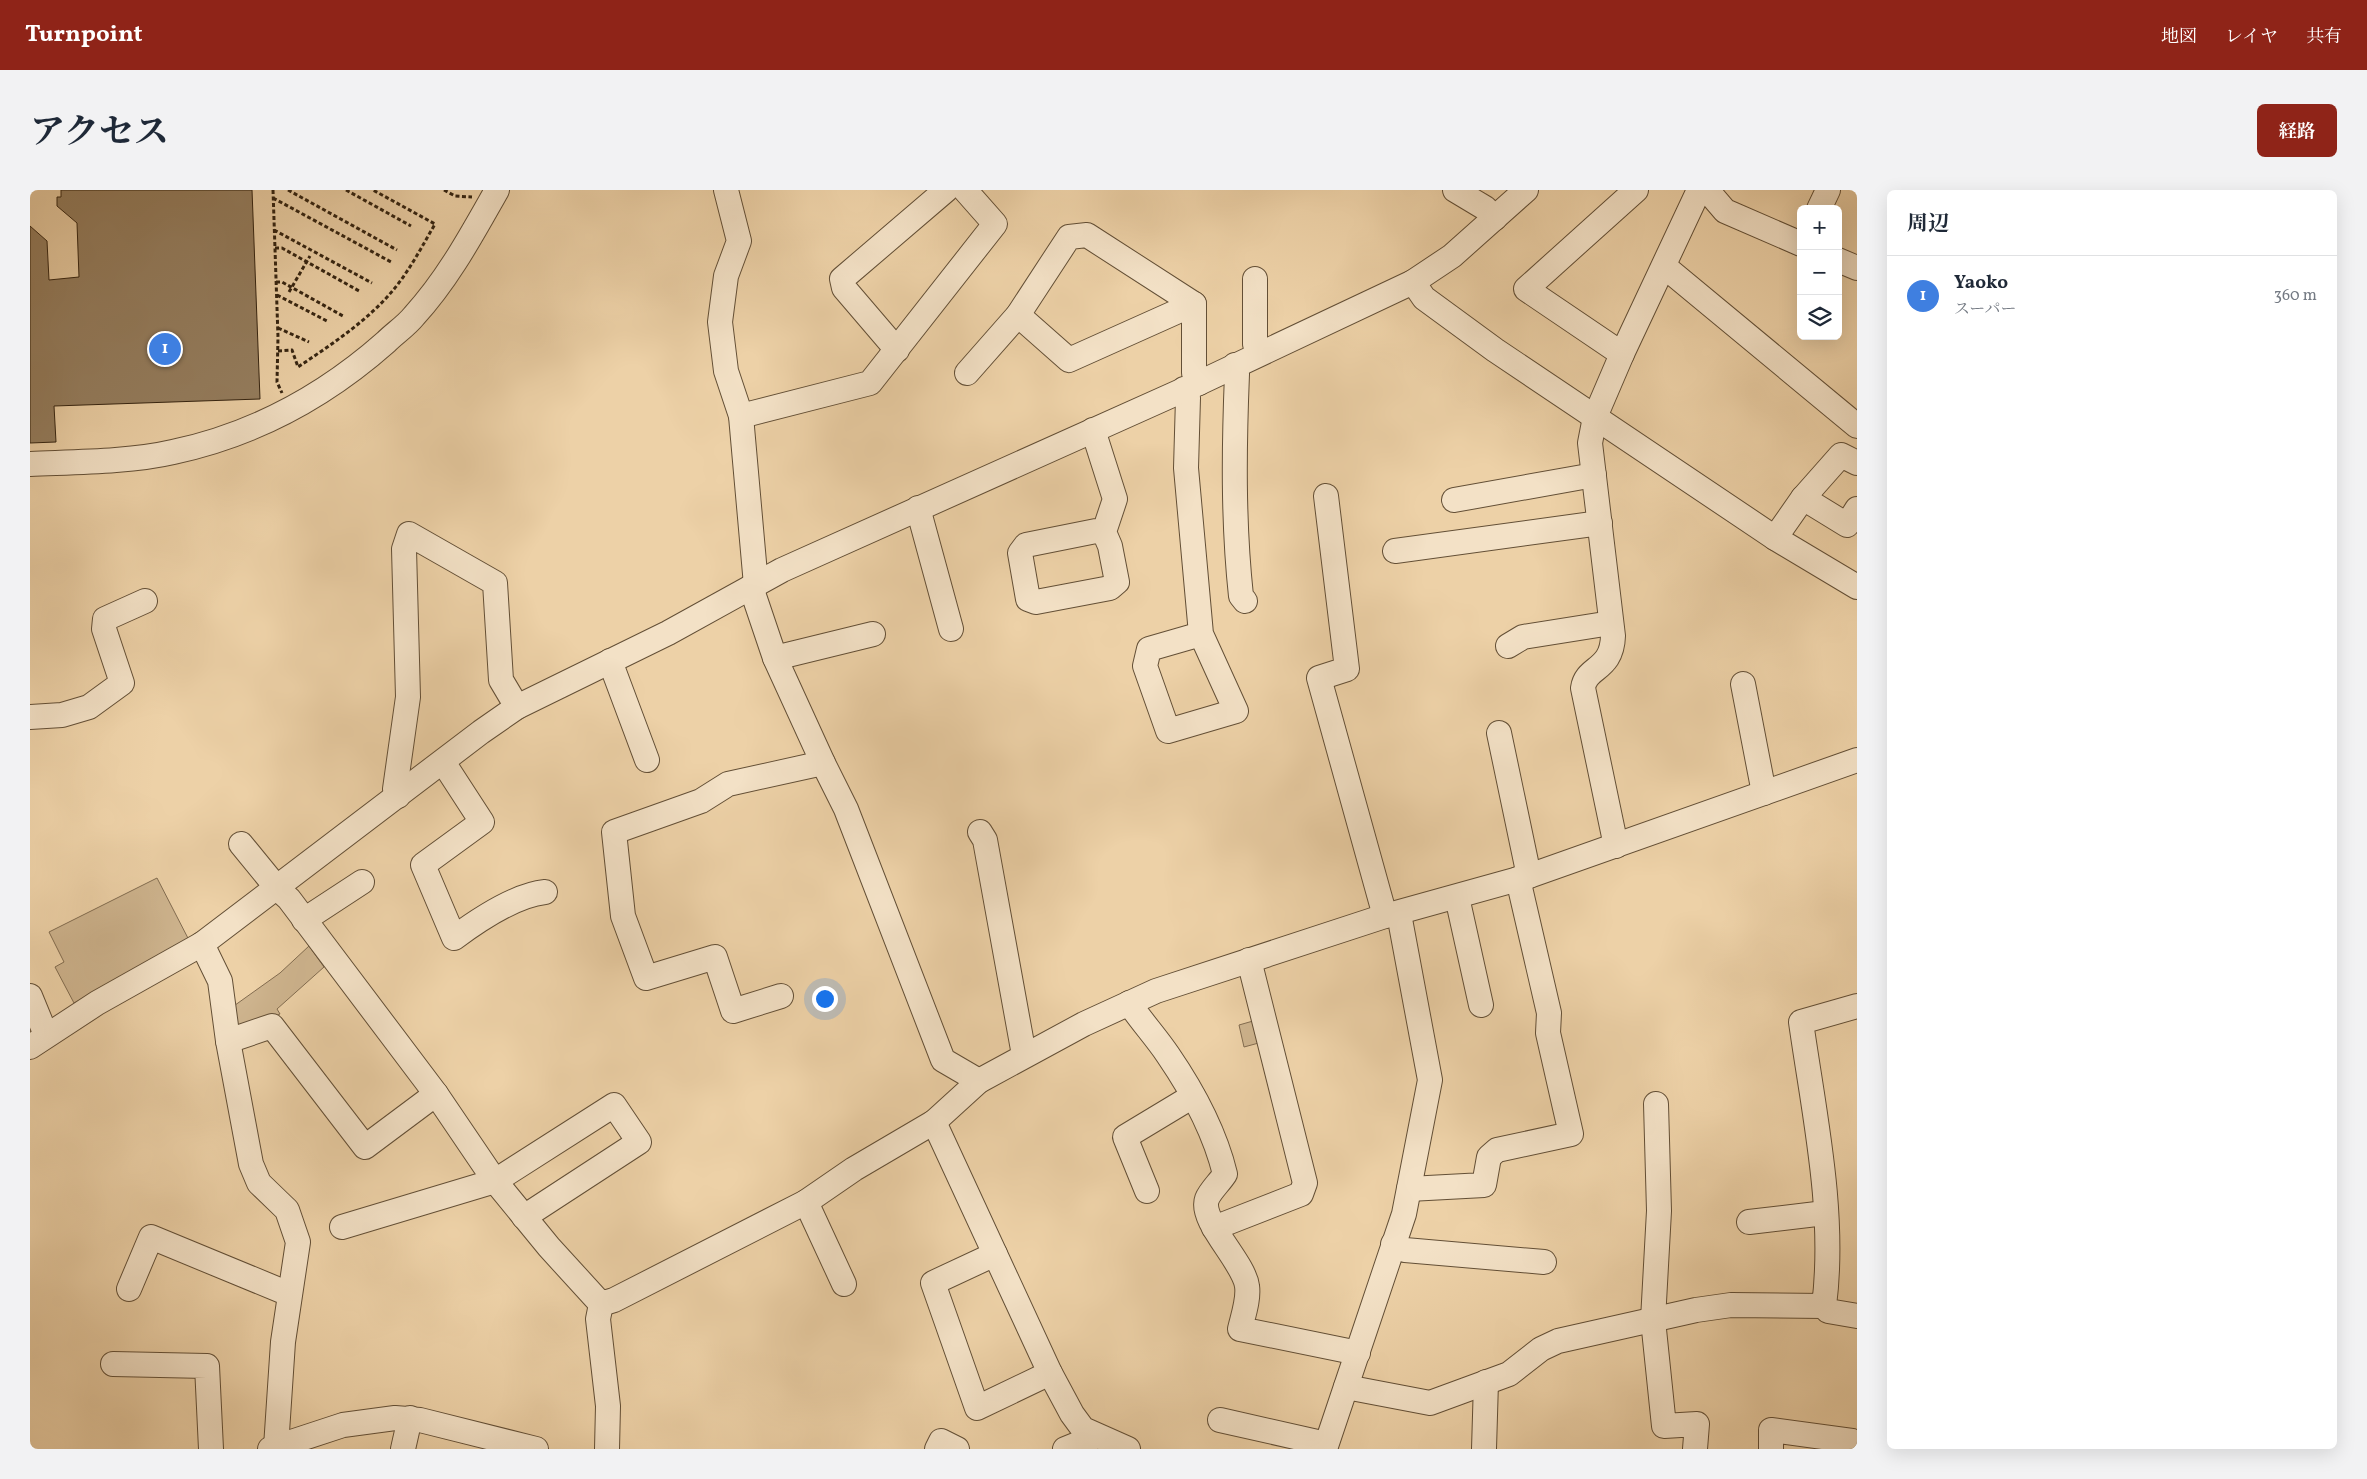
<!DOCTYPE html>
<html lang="ja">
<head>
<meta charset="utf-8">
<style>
  body { margin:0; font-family:Vollkorn,"Noto Serif JP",serif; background:#f2f2f3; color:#1f2937 }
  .controls { position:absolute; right:15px; top:15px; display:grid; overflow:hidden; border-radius:8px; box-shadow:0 5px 20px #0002 }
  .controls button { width:45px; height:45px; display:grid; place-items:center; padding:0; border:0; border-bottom:1px solid #e0e1e3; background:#fff; color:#1f2937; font:25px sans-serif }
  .you { position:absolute; left:794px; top:808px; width:18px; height:18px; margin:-12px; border:4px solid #fff; border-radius:50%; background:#1a73e8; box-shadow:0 0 0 8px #1a73e833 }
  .badge { display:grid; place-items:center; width:32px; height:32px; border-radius:50%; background:#8f2418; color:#fff; font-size:16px; font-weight:700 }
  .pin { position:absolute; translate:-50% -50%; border:2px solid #fff; box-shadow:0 1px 5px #0006 }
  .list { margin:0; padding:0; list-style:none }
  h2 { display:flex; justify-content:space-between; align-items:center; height:65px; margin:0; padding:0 20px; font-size:21px }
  h2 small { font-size:16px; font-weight:400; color:#747a83 }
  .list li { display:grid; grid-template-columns:32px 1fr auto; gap:15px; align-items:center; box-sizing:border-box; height:80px; padding:0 20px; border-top:1px solid #e0e1e3 }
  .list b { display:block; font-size:19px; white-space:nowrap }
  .list p { margin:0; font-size:16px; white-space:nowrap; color:#747a83 }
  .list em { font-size:16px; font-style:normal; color:#747a83 }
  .icon { flex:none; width:28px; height:28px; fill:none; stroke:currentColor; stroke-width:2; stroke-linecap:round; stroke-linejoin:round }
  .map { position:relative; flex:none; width:1827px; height:1259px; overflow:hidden; border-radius:8px }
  header { display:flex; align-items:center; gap:30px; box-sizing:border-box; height:70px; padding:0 25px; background:#8f2418; color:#fff }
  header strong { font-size:24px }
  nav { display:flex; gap:28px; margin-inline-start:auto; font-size:18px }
  .intro { display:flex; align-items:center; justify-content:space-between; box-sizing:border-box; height:120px; padding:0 30px }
  h1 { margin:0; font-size:35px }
  .button { padding:12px 22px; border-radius:8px; background:#8f2418; color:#fff; font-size:18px; font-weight:700 }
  main { display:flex; gap:30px; padding:0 30px }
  aside { flex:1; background:#fff; border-radius:8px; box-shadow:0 5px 20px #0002 }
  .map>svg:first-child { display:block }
  .green { fill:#ceb48e; stroke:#826c50 }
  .building { fill:#957e5f; stroke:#352411 }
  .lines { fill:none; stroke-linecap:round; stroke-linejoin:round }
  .minor-casing { stroke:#634f36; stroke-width:26 }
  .path { stroke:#352411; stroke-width:3; stroke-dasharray:4 2.5; stroke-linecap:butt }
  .minor { stroke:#f3e1c6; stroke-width:24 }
</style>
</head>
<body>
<header>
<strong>Turnpoint</strong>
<nav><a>地図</a><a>レイヤ</a><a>共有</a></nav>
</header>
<div class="intro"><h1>アクセス</h1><a class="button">経路</a></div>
<main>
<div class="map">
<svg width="1827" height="1259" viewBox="0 0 1827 1259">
  <rect width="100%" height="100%" fill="#edd1a7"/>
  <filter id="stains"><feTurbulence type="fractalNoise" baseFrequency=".004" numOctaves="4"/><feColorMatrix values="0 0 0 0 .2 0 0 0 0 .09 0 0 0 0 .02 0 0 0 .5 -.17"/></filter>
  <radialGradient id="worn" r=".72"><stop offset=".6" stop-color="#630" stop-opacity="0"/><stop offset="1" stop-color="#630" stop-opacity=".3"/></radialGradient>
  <g class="green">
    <path d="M127,688L161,754L44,813L25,777L34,772L19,742Z"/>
    <path d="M279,756L294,777L247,819L250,824L212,840L205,835L201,818L250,783Z"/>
    <path d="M1230,829L1236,851L1214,857L1209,835Z"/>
  </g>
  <path class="building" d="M31,0H222L230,209L24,216L26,252L0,253V36L17,51L19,90L49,87L47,33L27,16V7H31Z"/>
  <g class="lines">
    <defs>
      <g id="minor">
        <path d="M696,0L709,51L696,86L690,132L696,181L711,226L726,395"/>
        <path d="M1425,0L1455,18L1465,28"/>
        <path d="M1606,0L1496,99L1592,164L1669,0"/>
        <path d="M1677,0L1695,21L1771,54"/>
        <path d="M1789,19L1798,0"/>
        <path d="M1808,70L1827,78"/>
        <path d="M1635,77L1827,236"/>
        <path d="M1225,89V154L1228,164"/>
        <path d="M1383,92L1394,108L1465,160L1745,348L1827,397"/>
        <path d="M988,125L1039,170L1164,114"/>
        <path d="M867,160L814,98L812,89L916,0"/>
        <path d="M1205,175L1207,184C1204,258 1203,332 1211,406L1215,411"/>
        <path d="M937,183L988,125L1039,47L1057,45L1164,114V183L1169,193"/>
        <path d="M1154,199L1158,208L1156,278L1171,444L1206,521L1138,541L1115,476L1119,459L1171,444"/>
        <path d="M711,226L840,193L965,34L935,0"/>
        <path d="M1063,240L1085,309L1074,342L1080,356L1087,392L1080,398L1006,412L998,409L990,363L996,355L1066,341L1074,342"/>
        <path d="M0,274C45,272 100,272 143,262C223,245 295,206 356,152C365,143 376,136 384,126C418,89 442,44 467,0"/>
        <path d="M1296,306L1317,479L1289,488L1355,726"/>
        <path d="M1773,308L1817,335L1827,319"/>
        <path d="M1424,310L1564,285"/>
        <path d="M888,318L921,439"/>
        <path d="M1745,348L1773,308L1811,265L1827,273"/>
        <path d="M1365,361L1570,333"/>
        <path d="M721,397L745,468L793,573L816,619L913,870L949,891"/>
        <path d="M1478,456L1493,447L1581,433"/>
        <path d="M745,468L843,444"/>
        <path d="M580,471L617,570"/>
        <path d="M1713,494L1734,603"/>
        <path d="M0,527L32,525L59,517L92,493L74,439L75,429L115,411"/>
        <path d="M1469,543L1499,686"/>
        <path d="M413,572L452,632L393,675L424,748C447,731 485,705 515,702"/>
        <path d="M368,606L365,599L378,507L374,359L379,344L465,393L471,490L487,517"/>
        <path d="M950,642L955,650L994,865"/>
        <path d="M211,654L247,698L259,709L406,904L465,991L519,1057L571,1114L584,1110L776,1012L824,979L904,932L949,891L1054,834L1126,801L1355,726L1499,686L1827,570"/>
        <path d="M1586,656L1553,498C1556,476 1582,481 1583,446L1560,253L1565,227L1592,164"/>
        <path d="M1427,707L1451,815"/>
        <path d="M274,730L332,692"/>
        <path d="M172,754L190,791L198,851L221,974L229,993L257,1020L268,1052L253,1152L246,1257"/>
        <path d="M0,806L16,845"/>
        <path d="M751,806L703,821L685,767L616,788L593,726L584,642L671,611L698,594L793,573"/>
        <path d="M1099,813C1111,831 1126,847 1138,865C1162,900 1185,943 1195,984C1190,992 1180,1001 1177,1009C1169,1031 1214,1072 1217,1096C1219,1109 1213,1126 1210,1139L1328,1163"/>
        <path d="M198,851L242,836L335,957L406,904"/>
        <path d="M0,857L67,813L172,754L451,542L487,517L638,443L752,380L1169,193L1383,92L1422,66L1496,0"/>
        <path d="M1626,914L1629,1021L1623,1130L1634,1236L1667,1234L1665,1259"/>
        <path d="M904,932L1020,1183L1042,1224L1053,1239L1098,1259"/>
        <path d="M1379,999L1454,995L1459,967L1467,960L1541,944L1518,843L1519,823L1488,689"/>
        <path d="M1117,1001L1095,947L1163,906"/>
        <path d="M776,1012L814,1094"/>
        <path d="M1719,1032L1795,1023"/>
        <path d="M312,1037L465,991L584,915L609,952L494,1027"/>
        <path d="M1184,1038L1271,1004L1275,993L1219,770"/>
        <path d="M1363,1054L1375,1060L1514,1072"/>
        <path d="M965,1064L903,1093L947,1218L1020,1183"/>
        <path d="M99,1099L121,1047L259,1104"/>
        <path d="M571,1114L568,1129L578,1216L577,1259"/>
        <path d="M1794,1116L1798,1121L1827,1126"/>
        <path d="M83,1174L177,1176L181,1259"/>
        <path d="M1316,1197L1400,1213L1479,1184L1511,1159L1528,1151L1666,1120L1701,1115L1794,1116C1806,1023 1784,924 1771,832L1827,816"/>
        <path d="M1190,1230L1296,1254"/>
        <path d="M240,1259L313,1235L365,1228L390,1230L506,1259"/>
        <path d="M373,1259L380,1228"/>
        <path d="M907,1259L911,1251L927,1259"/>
        <path d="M1035,1259L1067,1246"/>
        <path d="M1295,1259L1374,1024L1400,890L1369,724"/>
        <path d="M1454,1259L1456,1192"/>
        <path d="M1741,1259V1240L1822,1251L1820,1259"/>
      </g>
    </defs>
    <use href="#minor" class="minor-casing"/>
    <g class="path">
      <path d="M243,0L248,147L247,192L252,203"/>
      <path d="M258,0L367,60"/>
      <path d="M316,0L381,36"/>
      <path d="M414,0L425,6L442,7"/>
      <path d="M243,8L363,73"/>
      <path d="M244,40L342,93"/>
      <path d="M245,58H252L331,102"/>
      <path d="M246,92H252L313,126"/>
      <path d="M259,102L280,66"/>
      <path d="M247,105L297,131"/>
      <path d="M248,138L279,152"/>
      <path d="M248,161L262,160L268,177C305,152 345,126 371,90C384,72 394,53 405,34L343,0"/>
    </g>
    <use href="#minor" class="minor"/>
  </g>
  <rect width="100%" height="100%" filter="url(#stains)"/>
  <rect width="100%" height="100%" fill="url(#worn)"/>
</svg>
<div class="controls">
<button>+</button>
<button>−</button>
<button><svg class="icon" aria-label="layers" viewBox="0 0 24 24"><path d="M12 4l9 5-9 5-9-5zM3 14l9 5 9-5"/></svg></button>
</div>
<div class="you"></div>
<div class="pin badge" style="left:135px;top:159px;background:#3f7fe0">1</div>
</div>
<aside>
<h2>周辺<small></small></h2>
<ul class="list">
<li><span class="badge" style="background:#3f7fe0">1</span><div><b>Yaoko</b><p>スーパー</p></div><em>360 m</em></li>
</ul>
</aside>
</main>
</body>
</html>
